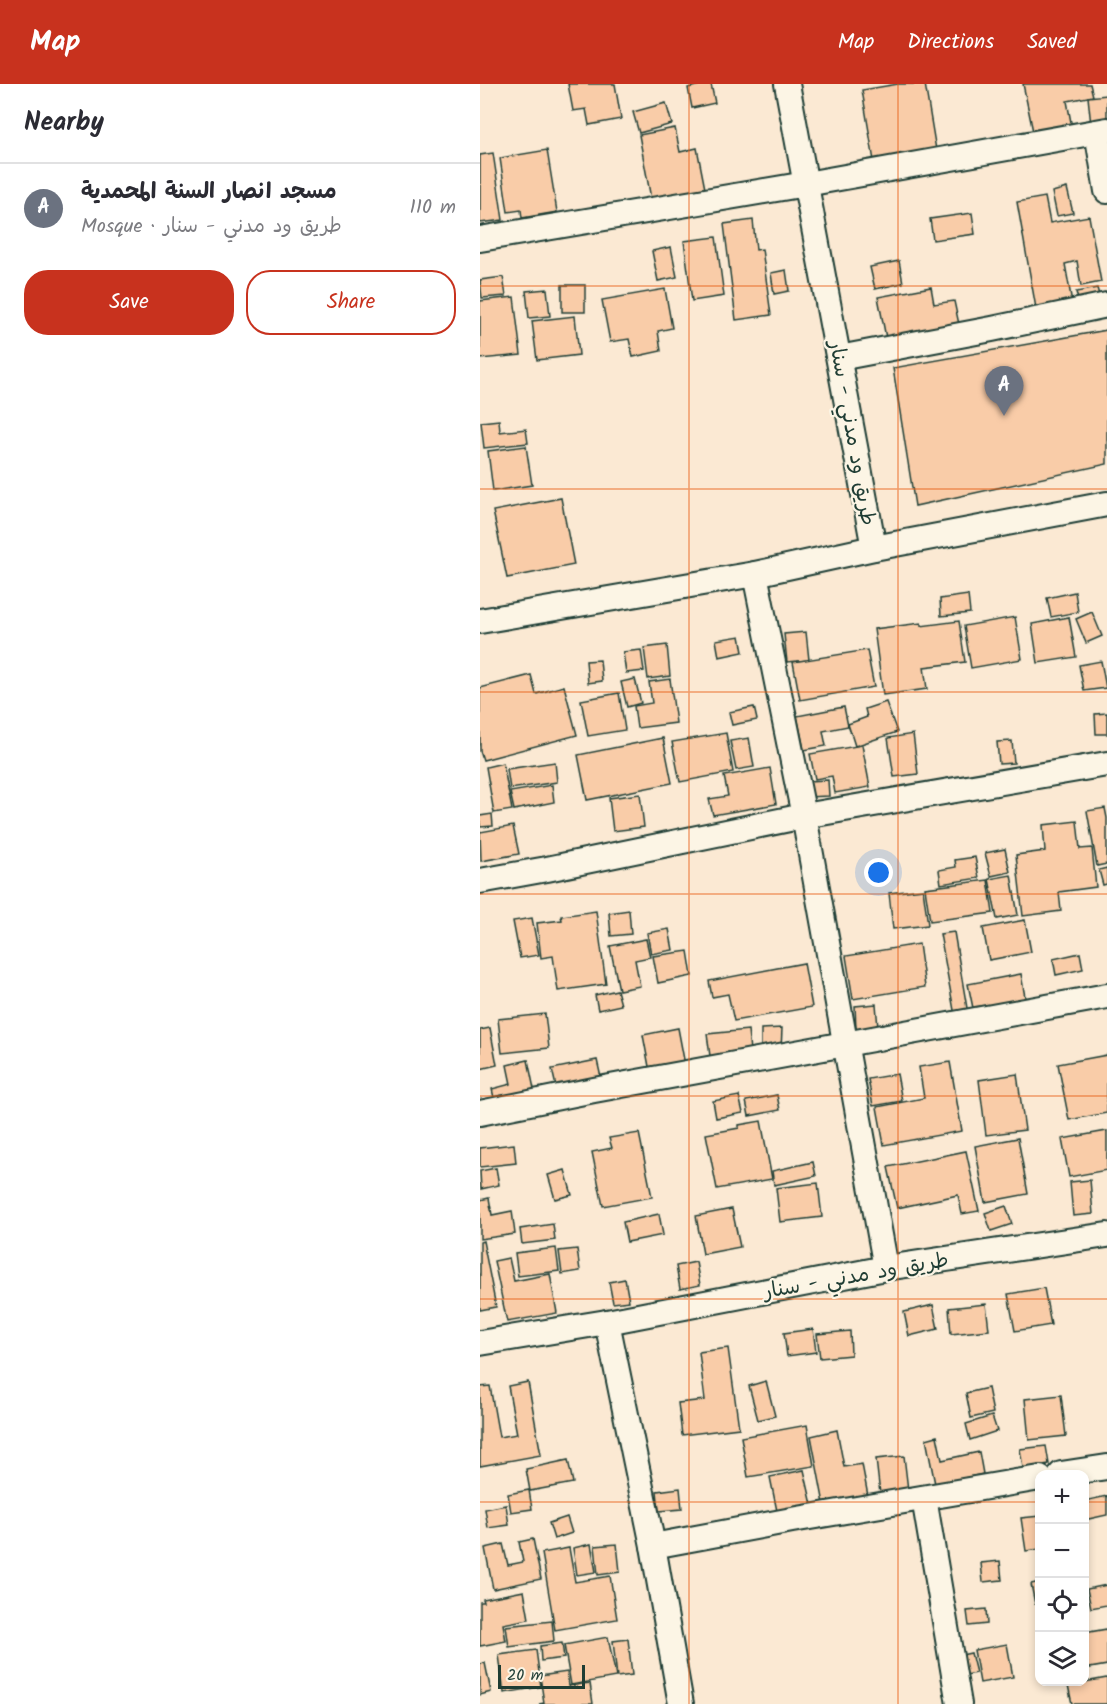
<!DOCTYPE html>
<html lang="en">
<head>
<meta charset="utf-8">
<style>
  body { margin:0; font-family:Kalam,"Playpen Sans Arabic",sans-serif; background:#f7f7f7; color:#2b2b33 }
  .controls { position:absolute; right:18px; bottom:18px; display:grid; overflow:hidden; border-radius:12px; box-shadow:0 3px 9px #0003 }
  .controls button { width:54px; height:54px; display:grid; place-items:center; padding:0; border:0; border-bottom:2px solid #e1e1e2; background:#fff; color:#2b2b33; font:30px sans-serif }
  .scale { position:absolute; left:18px; bottom:15px; width:87px; box-sizing:border-box; padding-left:6px; border:3px solid #1f3d34; border-top:0; font-size:16px; line-height:21px; white-space:nowrap; color:#1f3d34; -webkit-text-stroke:4px #fcf5e5; paint-order:stroke }
  .you { position:absolute; left:399px; top:789px; width:21px; height:21px; margin:-15px; border:4px solid #fff; border-radius:50%; background:#1a73e8; box-shadow:0 0 0 9px #1a73e833 }
  .badge { display:grid; place-items:center; width:39px; height:39px; border-radius:50%; background:#c8321e; color:#fff; font-size:20px; font-weight:700 }
  .pin { position:absolute; translate:-50% -50px; filter:drop-shadow(0 2px 3px #0008) }
  .pin::after { content:''; position:absolute; top:32px; width:21px; height:18px; background:inherit; clip-path:polygon(0 0,100% 0,50% 100%) }
  .list { margin:0; padding:0; list-style:none }
  h2 { display:flex; justify-content:space-between; align-items:center; height:78px; margin:0; padding:0 24px; font-size:26px }
  h2 small { font-size:20px; font-weight:400; color:#7c7c81 }
  .list li { display:grid; grid-template-columns:39px 1fr auto; gap:18px; align-items:center; box-sizing:border-box; height:90px; padding:0 24px; border-top:2px solid #e1e1e2 }
  .list b { display:block; font-size:22px; white-space:nowrap }
  .list p { margin:0; font-size:20px; white-space:nowrap; color:#7c7c81 }
  .list em { font-size:20px; font-style:normal; color:#7c7c81 }
  .actions { display:flex; gap:12px; padding:18px 24px }
  .actions a { flex:1; padding:14px 0; border:2px solid #c8321e; border-radius:24px; text-align:center; font-size:21px; color:#c8321e }
  .actions .main { background:#c8321e; color:#fff }
  .icon { flex:none; width:33px; height:33px; fill:none; stroke:currentColor; stroke-width:2; stroke-linecap:round; stroke-linejoin:round }
  .map { position:relative; flex:none; width:627px; height:1620px; overflow:hidden }
  header { display:flex; align-items:center; gap:36px; box-sizing:border-box; height:84px; padding:0 30px; background:#c8321e; color:#fff }
  header strong { font-size:28px }
  nav { display:flex; gap:33px; margin-inline-start:auto; font-size:21px }
  main { display:flex }
  aside { flex:1; background:#fff }
  .map>svg:first-child { display:block }
  .building { fill:#f9cca8; stroke:#1f3d34; stroke-width:1.5 }
  .lines { fill:none; stroke-linecap:round; stroke-linejoin:round }
  .street-casing { stroke:#1f3d34; stroke-width:28 }
  .street { stroke:#fcf5e5; stroke-width:24 }
  .grid { fill:none; stroke:#e8590c; stroke-width:1.5; stroke-opacity:0.55 }
  .labels { text-anchor:middle; stroke-width:4.5; stroke-linejoin:round; paint-order:stroke }
  .street-label { font-size:21px; fill:#1f3d34; stroke:#fcf5e5 }
</style>
</head>
<body>
<header>
<strong>Map</strong>
<nav><a>Map</a><a>Directions</a><a>Saved</a></nav>
</header>
<main>
<aside>
<h2>Nearby<small></small></h2>
<ul class="list">
<li><span class="badge" style="background:#6b7280">A</span><div><b>مسجد انصار السنة المحمدية</b><p>Mosque · طريق ود مدني - سنار</p></div><em>110 m</em></li>
</ul>
<div class="actions"><a class="main">Save</a><a>Share</a></div>
</aside>
<div class="map">
<svg width="627" height="1620" viewBox="0 0 627 1620">
  <rect width="100%" height="100%" fill="#fbe9d3"/>
  <filter id="ink" filterUnits="userSpaceOnUse"><feTurbulence type="fractalNoise" baseFrequency=".0167" numOctaves="2"/><feDisplacementMap in="SourceGraphic" scale="12" xChannelSelector="R" yChannelSelector="G"/><feConvolveMatrix kernelMatrix="1 2 1 2 8 2 1 2 1" color-interpolation-filters="sRGB"/></filter>
  <g filter="url(#ink)">
    <g class="building">
      <path d="M88,0H135L141,35L109,41L106,25L93,27Z"/>
      <path d="M224,0H231L235,19L212,24L208,4Z"/>
      <path d="M418,0H445L456,66L394,77L382,6Z"/>
      <path d="M543,0H610L613,12L587,17L593,49L555,57Z"/>
      <path d="M627,11V40L611,41L608,13Z"/>
      <path d="M186,19L192,40L159,49L153,28Z"/>
      <path d="M195,44L200,68L217,64L226,110L172,120L159,51Z"/>
      <path d="M67,66L77,128L42,134L41,126L28,128L20,74Z"/>
      <path d="M13,69L23,136L0,139V71Z"/>
      <path d="M587,104L593,129L577,132L572,108Z"/>
      <path d="M565,113L570,139L609,132L621,198L601,202L597,177L585,180L593,224L557,230L537,118Z"/>
      <path d="M492,129L495,150L453,156L450,135Z"/>
      <path d="M273,136L276,166L282,165L291,231L256,236L244,140Z"/>
      <path d="M236,153L244,212L212,217L204,157Z"/>
      <path d="M191,163L197,193L178,197L172,167Z"/>
      <path d="M419,177L423,199L395,205L390,183Z"/>
      <path d="M306,186L309,207L294,210L291,189Z"/>
      <path d="M23,193L26,212L2,214L0,196Z"/>
      <rect x="82" y="201" width="23" height="27"/>
      <path d="M451,203L454,220L474,217L480,245L407,259L398,213Z"/>
      <path d="M617,204L621,218L600,223L596,208Z"/>
      <path d="M67,205L70,232L49,234L46,207Z"/>
      <path d="M185,205L192,244L178,247L181,267L153,273L149,255L130,258L122,216Z"/>
      <path d="M34,213L41,271L0,275V217Z"/>
      <path d="M95,232L99,271L57,276L52,237Z"/>
      <path d="M627,246V380L435,422L413,284Z"/>
      <path d="M19,336L20,348L46,345L48,359L4,364L1,338Z"/>
      <path d="M46,362L52,401L13,407L8,367Z"/>
      <path d="M81,414L94,481L27,494L13,427Z"/>
      <path d="M595,508L598,528L571,533L567,514Z"/>
      <path d="M488,511L490,529L461,532L460,515Z"/>
      <path d="M612,528L622,552L606,559L596,535Z"/>
      <path d="M535,533L542,575L491,584L484,542Z"/>
      <path d="M589,533L596,573L558,579L552,540Z"/>
      <path d="M479,537L485,578L444,583L447,605L403,611L394,545L441,539V542Z"/>
      <path d="M326,548L329,576L307,578L304,550Z"/>
      <path d="M260,552L263,568L239,573L236,556Z"/>
      <path d="M187,561L190,592L168,595L164,564Z"/>
      <path d="M161,566L164,587L146,589L143,568Z"/>
      <path d="M387,566L394,603L320,616L313,578Z"/>
      <path d="M120,576L122,597L108,599L106,577Z"/>
      <path d="M621,577L626,604L604,607L599,581Z"/>
      <path d="M51,591L56,610L84,602L97,651L3,676L0,667V604Z"/>
      <path d="M155,595L161,619L147,623L141,598Z"/>
      <path d="M190,595L196,639L157,644L154,622L172,619L169,598Z"/>
      <path d="M139,609L145,646L108,652L101,616Z"/>
      <path d="M406,618L417,648L375,662L368,640L387,633L385,625Z"/>
      <path d="M274,623L277,636L252,641L249,628Z"/>
      <path d="M364,623L368,642L343,647L346,662L324,666L317,632Z"/>
      <path d="M627,629V650H616L615,630Z"/>
      <path d="M246,649L253,688L200,698L192,658Z"/>
      <path d="M433,650L438,690L414,693L408,654Z"/>
      <path d="M183,654L192,699L107,716L98,671Z"/>
      <path d="M269,654L274,683L256,686L250,657Z"/>
      <path d="M532,657L534,679L519,680L517,658Z"/>
      <path d="M382,661L390,703L355,709L352,692L335,695L330,670Z"/>
      <path d="M75,678L77,698L30,705L27,685Z"/>
      <path d="M23,679L32,726L14,729L6,683Z"/>
      <path d="M290,684L296,720L233,731L229,715L248,712L244,692Z"/>
      <path d="M348,696L349,712L326,713V697Z"/>
      <path d="M72,701L74,718L34,726L30,708Z"/>
      <path d="M160,710L164,743L133,747L129,714Z"/>
      <path d="M625,724L627,734V780L617,782L607,727Z"/>
      <path d="M12,730L13,742L0,743V732Z"/>
      <path d="M597,737L600,765L612,764L616,803L579,808L581,827L543,832L536,771L565,767L563,741Z"/>
      <path d="M33,742L39,770L1,777L0,748Z"/>
      <path d="M525,765L530,788L511,792L505,769Z"/>
      <path d="M495,773L499,794L461,800L459,786L476,783L475,776Z"/>
      <path d="M627,784V800L623,801L619,786Z"/>
      <path d="M531,791L538,831L517,835L509,795Z"/>
      <path d="M508,796L513,829L450,837L445,804Z"/>
      <path d="M443,805L448,841L413,845L409,809Z"/>
      <path d="M149,826L151,850L131,852L129,829Z"/>
      <path d="M116,827L126,900L78,907L73,872L61,874L57,839L82,836L81,832Z"/>
      <path d="M52,834L59,871L40,874L33,837Z"/>
      <path d="M545,836L551,868L509,876L503,844Z"/>
      <path d="M189,845L193,866L171,870L167,849Z"/>
      <path d="M474,848L488,930L475,932L460,850Z"/>
      <path d="M166,855L170,873L155,876L160,902L139,906L130,862Z"/>
      <path d="M439,860L445,903L373,915L366,872Z"/>
      <path d="M208,867L212,892L178,899L173,872Z"/>
      <path d="M600,869L603,885L576,891L573,875Z"/>
      <path d="M324,879L332,923L254,937L248,910L232,913L229,897Z"/>
      <path d="M541,890L546,919L494,929L488,900Z"/>
      <path d="M137,906L141,921L118,926L115,911Z"/>
      <path d="M396,920L398,944L376,945L375,922Z"/>
      <path d="M65,930L69,964L22,969L18,935Z"/>
      <path d="M10,944L17,981L0,985V946Z"/>
      <path d="M198,944L205,981L170,988L163,951Z"/>
      <path d="M302,944L301,967H281V945Z"/>
      <path d="M268,946L270,967L230,972L227,950Z"/>
      <path d="M627,971V1029L589,1036L578,980Z"/>
      <path d="M48,976L54,1005L14,1014L12,1005L31,1000L27,981Z"/>
      <path d="M117,976L122,998L77,1007L72,985Z"/>
      <path d="M470,978L482,1047L404,1061L397,1023L444,1014L439,983Z"/>
      <path d="M417,990L422,1017L393,1022L388,995Z"/>
      <path d="M537,990L545,1046L506,1051L499,996Z"/>
      <path d="M297,1011L300,1026L269,1032L266,1017Z"/>
      <path d="M259,1012L263,1029L236,1034L233,1017Z"/>
      <path d="M281,1037L292,1095L237,1105L226,1050L259,1044V1041Z"/>
      <path d="M627,1047V1086L589,1093L582,1055Z"/>
      <path d="M159,1049L172,1113L123,1122L112,1068L132,1064L129,1054Z"/>
      <path d="M538,1054L548,1110L505,1118L495,1062Z"/>
      <path d="M34,1060L36,1079L0,1083V1064Z"/>
      <path d="M486,1067L499,1127L482,1130L478,1111L417,1124L408,1083Z"/>
      <path d="M333,1078L336,1092L294,1101L292,1087Z"/>
      <path d="M16,1084L19,1101L1,1105L0,1087Z"/>
      <path d="M85,1086L92,1111L75,1115L68,1091Z"/>
      <path d="M610,1096L613,1130L593,1132L590,1098Z"/>
      <path d="M338,1099L342,1133L300,1138L296,1104Z"/>
      <path d="M9,1114L12,1131L32,1127L35,1150L0,1155V1116Z"/>
      <path d="M526,1122L532,1140L511,1147L505,1129Z"/>
      <path d="M252,1125L260,1163L223,1170L216,1132Z"/>
      <path d="M179,1130L183,1151L147,1158L143,1138Z"/>
      <path d="M73,1140L75,1156L42,1160L40,1145Z"/>
      <path d="M3,1157L16,1223L0,1226V1158Z"/>
      <path d="M76,1164L79,1187L38,1192L35,1169Z"/>
      <path d="M97,1165L100,1187L82,1190L79,1167Z"/>
      <path d="M29,1174L34,1197L70,1190L77,1229L27,1238L14,1177Z"/>
      <path d="M216,1178L220,1201L200,1205L196,1182Z"/>
      <path d="M145,1195L149,1217L133,1219L129,1198Z"/>
      <path d="M564,1204L571,1241L535,1247L528,1210Z"/>
      <path d="M506,1220L509,1246L471,1250L469,1224Z"/>
      <path d="M453,1221L458,1245L429,1252L424,1228Z"/>
      <path d="M333,1245L336,1268L307,1272L304,1249Z"/>
      <path d="M370,1247L371,1271L340,1274L337,1250Z"/>
      <path d="M248,1264L259,1344L202,1351L198,1319L225,1316L219,1268Z"/>
      <path d="M286,1297L295,1332L278,1336L269,1302Z"/>
      <path d="M48,1298L61,1371L0,1382V1303L10,1302L19,1353L37,1350L28,1302Z"/>
      <path d="M508,1304L513,1329L491,1334L486,1309Z"/>
      <path d="M581,1311L586,1352L549,1356L545,1315Z"/>
      <path d="M512,1332L517,1347L490,1356L486,1340Z"/>
      <path d="M327,1341L334,1382L268,1393L261,1353Z"/>
      <path d="M357,1346L364,1383L382,1380L388,1412L344,1420L331,1352Z"/>
      <path d="M457,1352L462,1376L499,1368L503,1390L455,1400L446,1355Z"/>
      <path d="M566,1362L569,1380L543,1384L540,1365Z"/>
      <path d="M424,1372L428,1406L400,1410L396,1375Z"/>
      <path d="M88,1376L93,1399L50,1407L46,1385Z"/>
      <path d="M324,1386L333,1425L298,1432L290,1393Z"/>
      <path d="M200,1404L202,1425L179,1427L177,1407Z"/>
      <path d="M49,1406L52,1425L31,1428L28,1410Z"/>
      <path d="M627,1412V1431L604,1436V1417Z"/>
      <path d="M26,1421L29,1441L8,1444L5,1425Z"/>
      <path d="M560,1432V1465L546,1467L541,1434Z"/>
      <path d="M87,1433L92,1449L74,1455L69,1439Z"/>
      <path d="M53,1455L61,1495L13,1505L5,1464L23,1460L28,1481L43,1478L39,1458Z"/>
      <path d="M111,1460L116,1488L97,1491L93,1464Z"/>
      <path d="M137,1460L140,1488L118,1491L115,1462Z"/>
      <path d="M89,1464L95,1498L130,1492L137,1535L75,1546L62,1469Z"/>
      <path d="M520,1477L522,1496L503,1498L501,1479Z"/>
      <path d="M560,1498V1519L555,1520L551,1500Z"/>
      <path d="M627,1501V1521L611,1524L607,1505Z"/>
      <path d="M44,1507L49,1535L23,1540L26,1557L0,1562V1518H4L3,1515Z"/>
      <path d="M506,1525L507,1540L489,1542L487,1527Z"/>
      <path d="M72,1537L74,1557L29,1563L26,1542Z"/>
      <path d="M627,1545V1581L604,1585V1549Z"/>
      <path d="M128,1553L136,1593L91,1601L84,1561Z"/>
      <path d="M148,1555L152,1591L137,1593L133,1557Z"/>
      <path d="M82,1559L84,1574L61,1577L60,1562Z"/>
      <path d="M527,1560L533,1593L500,1599L494,1566Z"/>
      <path d="M56,1566L61,1603L24,1609L19,1571Z"/>
      <path d="M491,1569L496,1589L481,1592L477,1572Z"/>
      <path d="M5,1579L11,1608L0,1611V1580Z"/>
      <path d="M87,1588L89,1602L110,1599L113,1620H59L64,1619L60,1592Z"/>
      <path d="M627,1594V1620H592L588,1601Z"/>
    </g>
    <g class="lines">
      <defs>
        <g id="street">
          <path d="M307,0L394,464"/>
          <path d="M617,48L627,107"/>
          <path d="M0,155L326,100L627,46"/>
          <path d="M359,274L512,245L627,221"/>
          <path d="M275,490L324,732L406,1184"/>
          <path d="M0,537L275,490L394,464L627,420"/>
          <path d="M0,797L67,785L324,732L627,680"/>
          <path d="M0,1029L114,1006L627,912"/>
          <path d="M127,1238L173,1462L201,1620"/>
          <path d="M0,1259L127,1238L406,1184L627,1151"/>
          <path d="M581,1390L627,1383"/>
          <path d="M444,1414L479,1620"/>
          <path d="M173,1462L312,1436L560,1394"/>
        </g>
      </defs>
      <use href="#street" class="street-casing"/>
      <use href="#street" class="street"/>
    </g>
  </g>
  <path class="grid" d="M209,0V1620M418,0V1620M0,202H627M0,405H627M0,608H627M0,810H627M0,1012H627M0,1215H627M0,1418H560M604,1418H627"/>
  <g class="labels">
    <g class="street-label">
      <text transform="translate(373 349) rotate(80)" y="7">طريق ود مدني - سنار</text>
      <text transform="translate(376 1191) rotate(-10)" y="7">طريق ود مدني - سنار</text>
    </g>
  </g>
</svg>
<div class="controls">
<button>+</button>
<button>−</button>
<button><svg class="icon" aria-label="locate" viewBox="0 0 24 24"><circle cx="12" cy="12" r="6"/><path d="M12 2v4M12 18v4M2 12h4M18 12h4"/></svg></button>
<button><svg class="icon" aria-label="layers" viewBox="0 0 24 24"><path d="M12 4l9 5-9 5-9-5zM3 14l9 5 9-5"/></svg></button>
</div>
<div class="scale">20 m</div>
<div class="you"></div>
<div class="pin badge" style="left:524px;top:332px;background:#6b7280">A</div>
</div>
</main>
</body>
</html>
